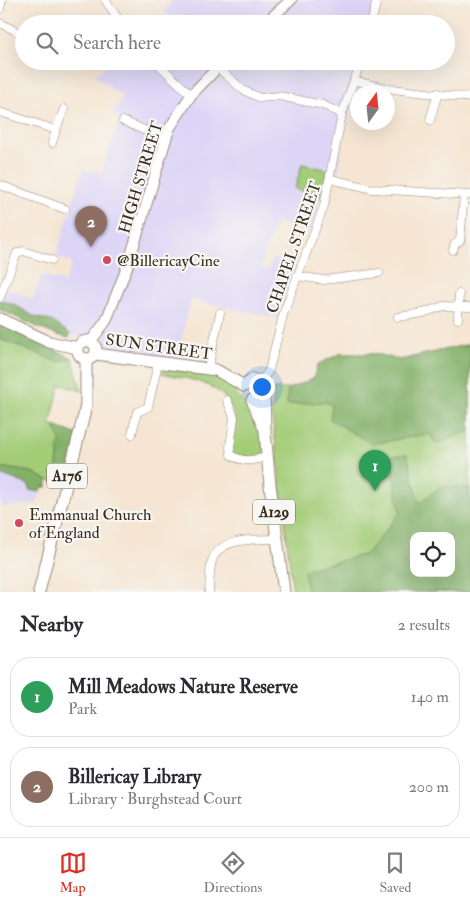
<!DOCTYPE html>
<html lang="en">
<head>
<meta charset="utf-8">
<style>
  body { margin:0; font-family:"IM FELL Double Pica",serif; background:#f2f2f3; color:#2b2b33 }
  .controls { position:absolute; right:15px; bottom:15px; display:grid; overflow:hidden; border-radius:10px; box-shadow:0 5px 20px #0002 }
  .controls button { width:45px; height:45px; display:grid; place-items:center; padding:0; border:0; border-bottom:1px solid #e1e1e2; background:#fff; color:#2b2b33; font:25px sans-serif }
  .compass { position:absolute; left:350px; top:85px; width:45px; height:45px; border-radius:50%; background:#fff; box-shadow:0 5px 20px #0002; rotate:15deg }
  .you { position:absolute; left:261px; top:386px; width:18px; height:18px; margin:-12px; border:4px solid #fff; border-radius:50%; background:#1a73e8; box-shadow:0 0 0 8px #1a73e833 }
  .badge { display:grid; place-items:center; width:32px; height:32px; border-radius:50%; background:#d93025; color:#fff; font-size:16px; font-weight:700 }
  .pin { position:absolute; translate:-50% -41px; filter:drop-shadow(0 1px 2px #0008) }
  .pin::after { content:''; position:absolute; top:26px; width:18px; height:15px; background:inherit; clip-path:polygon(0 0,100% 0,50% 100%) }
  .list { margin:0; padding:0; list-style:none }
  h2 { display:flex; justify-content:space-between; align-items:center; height:65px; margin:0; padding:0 20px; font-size:21px }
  h2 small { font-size:16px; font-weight:400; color:#7c7c81 }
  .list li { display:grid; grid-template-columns:32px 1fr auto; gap:15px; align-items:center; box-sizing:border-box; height:80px; margin:0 10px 10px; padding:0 10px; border:1px solid #e1e1e2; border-radius:20px }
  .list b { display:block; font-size:19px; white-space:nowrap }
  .list p { margin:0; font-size:16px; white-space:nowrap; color:#7c7c81 }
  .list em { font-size:16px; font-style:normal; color:#7c7c81 }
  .icon { flex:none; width:28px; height:28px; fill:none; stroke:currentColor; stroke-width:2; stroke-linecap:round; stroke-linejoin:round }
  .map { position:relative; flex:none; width:470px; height:592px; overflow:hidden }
  .search { position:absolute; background:#fff; box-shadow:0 5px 20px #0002; left:15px; right:15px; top:15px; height:55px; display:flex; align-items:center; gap:12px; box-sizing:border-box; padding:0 18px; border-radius:28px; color:#7c7c81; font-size:19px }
  .sheet { height:245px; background:#fff }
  nav { display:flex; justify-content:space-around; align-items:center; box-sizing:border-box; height:70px; border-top:1px solid #e1e1e2; background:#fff; font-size:14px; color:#7c7c81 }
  nav a { display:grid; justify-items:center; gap:2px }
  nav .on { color:#d93025 }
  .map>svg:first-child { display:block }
  .built { fill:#ddd5f6 }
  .green { fill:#a3cc77; stroke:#6f7b4a; fill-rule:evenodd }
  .forest { fill:#82b068; stroke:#5e6d43; fill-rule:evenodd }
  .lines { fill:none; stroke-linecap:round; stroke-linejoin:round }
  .minor-casing { stroke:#988878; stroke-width:9 }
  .secondary-casing { stroke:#988878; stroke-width:12 }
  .primary-casing { stroke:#988878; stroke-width:13 }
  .minor { stroke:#fff; stroke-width:8 }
  .secondary { stroke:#fff; stroke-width:10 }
  .primary { stroke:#fff; stroke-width:11 }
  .poi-dot { fill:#d1495b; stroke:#f6f6f2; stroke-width:2 }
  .labels { text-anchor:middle; stroke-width:4.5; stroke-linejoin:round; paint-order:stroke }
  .shield { fill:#f6f6f2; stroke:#73675e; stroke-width:1 }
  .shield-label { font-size:15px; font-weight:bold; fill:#3b2a1e }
  .street-label { font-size:16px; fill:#3b2a1e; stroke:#f6f6f2 }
  .poi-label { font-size:16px; fill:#3b2a1e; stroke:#f6f6f2; text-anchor:start }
</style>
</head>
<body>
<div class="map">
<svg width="470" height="592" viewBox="0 0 470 592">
  <rect width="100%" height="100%" fill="#f6f6f2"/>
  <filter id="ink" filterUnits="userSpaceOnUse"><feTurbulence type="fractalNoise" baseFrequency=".02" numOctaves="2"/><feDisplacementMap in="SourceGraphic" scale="10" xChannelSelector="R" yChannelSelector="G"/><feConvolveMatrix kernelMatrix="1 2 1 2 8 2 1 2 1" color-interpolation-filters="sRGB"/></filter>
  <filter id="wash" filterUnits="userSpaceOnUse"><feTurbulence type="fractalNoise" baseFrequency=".0096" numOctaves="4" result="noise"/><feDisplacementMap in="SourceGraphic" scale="20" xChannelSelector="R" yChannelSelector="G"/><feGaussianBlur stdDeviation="1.12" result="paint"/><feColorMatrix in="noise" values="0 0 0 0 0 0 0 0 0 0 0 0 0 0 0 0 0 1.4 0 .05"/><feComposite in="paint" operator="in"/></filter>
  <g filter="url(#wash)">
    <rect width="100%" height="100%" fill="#f5e5d2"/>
    <g class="built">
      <path d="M174,0H377L371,24H175L163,11Z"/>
      <path d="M111,61H362L344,136L338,173L302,164L295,189L321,197L311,232L290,227L276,221L260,267L269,269L272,259L295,264L278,318L190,300L177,361L107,352L91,341L70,334L52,322L35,317L15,305L0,300L4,288L33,299L42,275L65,282L72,263L56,256L83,169L101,174L120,118L113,113L123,97L95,76Z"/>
      <path d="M0,469L47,480L40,492L37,504L0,507Z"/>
    </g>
    <g class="green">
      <path d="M302,164L329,170L321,197L295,189Z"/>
      <path d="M0,329L72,358L82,391L60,385L50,425L78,435L65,484L0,469Z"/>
      <path d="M470,344V592H293L272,413L274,389H288L313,379L318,364L340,354H377L400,360ZM414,536H451V573H414Z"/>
      <path d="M156,369L209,373L226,379L259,425L265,458L231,455C232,444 236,428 234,417C227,381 186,379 156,372Z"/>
    </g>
    <g class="forest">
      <path d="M0,300L15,305L35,317L52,321L70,334L69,338C44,333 23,319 0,310Z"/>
      <path d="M0,321L72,358L58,362L0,339Z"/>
      <path d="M470,344V431L436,444L430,434L372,444L330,419L332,405L325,402L287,405L288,389L313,379L318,364L340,354H377L400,360Z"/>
      <path d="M54,426L78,435L66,479L56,473L60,440Z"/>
      <path d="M407,454L419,503L442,486L470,488V592H307L304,570L366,554L400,513L390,456ZM414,536H451V573H414Z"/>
      <path d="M0,467L32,472L47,480V487H42L40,492L29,490V485L0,474Z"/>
    </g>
  </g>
  <g filter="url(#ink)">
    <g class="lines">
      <defs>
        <g id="minor">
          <path d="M105,0L122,24"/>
          <path d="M0,9L2,0"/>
          <path d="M0,23L24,35"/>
          <path d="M371,24L377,0"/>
          <path d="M155,61L191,95"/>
          <path d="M217,67L243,90L260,98L279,96L323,105L342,114"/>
          <path d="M354,80C391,92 431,92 470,98"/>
          <path d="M0,112L56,130L64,109"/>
          <path d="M430,120L438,93"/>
          <path d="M123,121L165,139"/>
          <path d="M52,143L56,130"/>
          <path d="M331,179L373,189L470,195"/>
          <path d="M0,185L65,209"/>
          <path d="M453,250L455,244L460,241L464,195"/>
          <path d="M297,276L324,280L379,273"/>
          <path d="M0,297L17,253L23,251L52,260"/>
          <path d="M398,317L423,313L443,306L470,307"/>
          <path d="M458,319L459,294"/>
          <path d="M208,369L220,313"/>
          <path d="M261,382L269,370L284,312L324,206L342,114L361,61"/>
          <path d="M227,400L234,417L230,447L231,455C243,463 254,460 267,457"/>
          <path d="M132,434L137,412L148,407L158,363"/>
          <path d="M209,592C210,582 209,571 212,561C220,536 258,540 278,539"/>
        </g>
        <g id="secondary">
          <path d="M264,24L291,0"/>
          <path d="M91,341L106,321L129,262L169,129L191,95L224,61"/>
        </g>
        <g id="primary">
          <path d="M0,319L49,342L78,348"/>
          <circle cx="87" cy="350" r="9"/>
          <path d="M96,354L216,370L244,386"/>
          <path d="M244,386L253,379L261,382L264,388L265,432L270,485L284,592"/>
          <path d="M252,400L263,426"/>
          <path d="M39,592L84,415L86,404V359"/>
        </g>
      </defs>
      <use href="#minor" class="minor-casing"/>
      <use href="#secondary" class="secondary-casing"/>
      <use href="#primary" class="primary-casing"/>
      <use href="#minor" class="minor"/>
      <use href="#secondary" class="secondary"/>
      <use href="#primary" class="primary"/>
    </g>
  </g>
  <g class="poi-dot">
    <circle cx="107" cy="260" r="5"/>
    <circle cx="19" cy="523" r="5"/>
  </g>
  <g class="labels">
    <g class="shield">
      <rect x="47" y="463.5" width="40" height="25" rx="4"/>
      <rect x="253" y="499.5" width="42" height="25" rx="4"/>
    </g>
    <g class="shield-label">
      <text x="67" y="481">A176</text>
      <text x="274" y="517">A129</text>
    </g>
    <g class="street-label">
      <text transform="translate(140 177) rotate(-73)" y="6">HIGH STREET</text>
      <text transform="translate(293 247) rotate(-71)" y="6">CHAPEL STREET</text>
      <text transform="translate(159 346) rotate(8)" y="6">SUN STREET</text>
    </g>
    <g class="poi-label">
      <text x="117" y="266">@BillericayCine</text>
      <text x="29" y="520">Emmanual Church<tspan x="29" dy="18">of England</tspan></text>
    </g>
  </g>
</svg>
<div class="controls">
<button><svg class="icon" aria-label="locate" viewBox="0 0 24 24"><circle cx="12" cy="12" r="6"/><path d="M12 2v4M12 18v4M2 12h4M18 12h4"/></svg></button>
</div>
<svg class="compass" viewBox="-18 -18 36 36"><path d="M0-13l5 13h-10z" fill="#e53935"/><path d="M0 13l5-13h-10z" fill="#7c7c81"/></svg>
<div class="you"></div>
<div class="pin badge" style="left:375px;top:491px;background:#2e9e5b">1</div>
<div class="pin badge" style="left:91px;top:247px;background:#8d6e63">2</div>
<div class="search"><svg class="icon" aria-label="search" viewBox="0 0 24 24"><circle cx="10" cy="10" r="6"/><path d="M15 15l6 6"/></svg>Search here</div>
</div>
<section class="sheet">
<h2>Nearby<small>2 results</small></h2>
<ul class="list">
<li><span class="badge" style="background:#2e9e5b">1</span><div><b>Mill Meadows Nature Reserve</b><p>Park</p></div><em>140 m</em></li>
<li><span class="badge" style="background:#8d6e63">2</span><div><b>Billericay Library</b><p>Library · Burghstead Court</p></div><em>200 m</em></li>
</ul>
</section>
<nav>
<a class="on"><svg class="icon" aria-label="map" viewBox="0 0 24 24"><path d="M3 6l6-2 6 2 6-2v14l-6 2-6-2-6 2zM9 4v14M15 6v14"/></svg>Map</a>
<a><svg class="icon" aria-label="directions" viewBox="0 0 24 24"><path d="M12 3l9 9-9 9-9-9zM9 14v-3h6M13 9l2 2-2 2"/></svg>Directions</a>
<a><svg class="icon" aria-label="saved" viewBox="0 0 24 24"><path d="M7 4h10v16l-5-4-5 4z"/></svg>Saved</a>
</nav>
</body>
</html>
